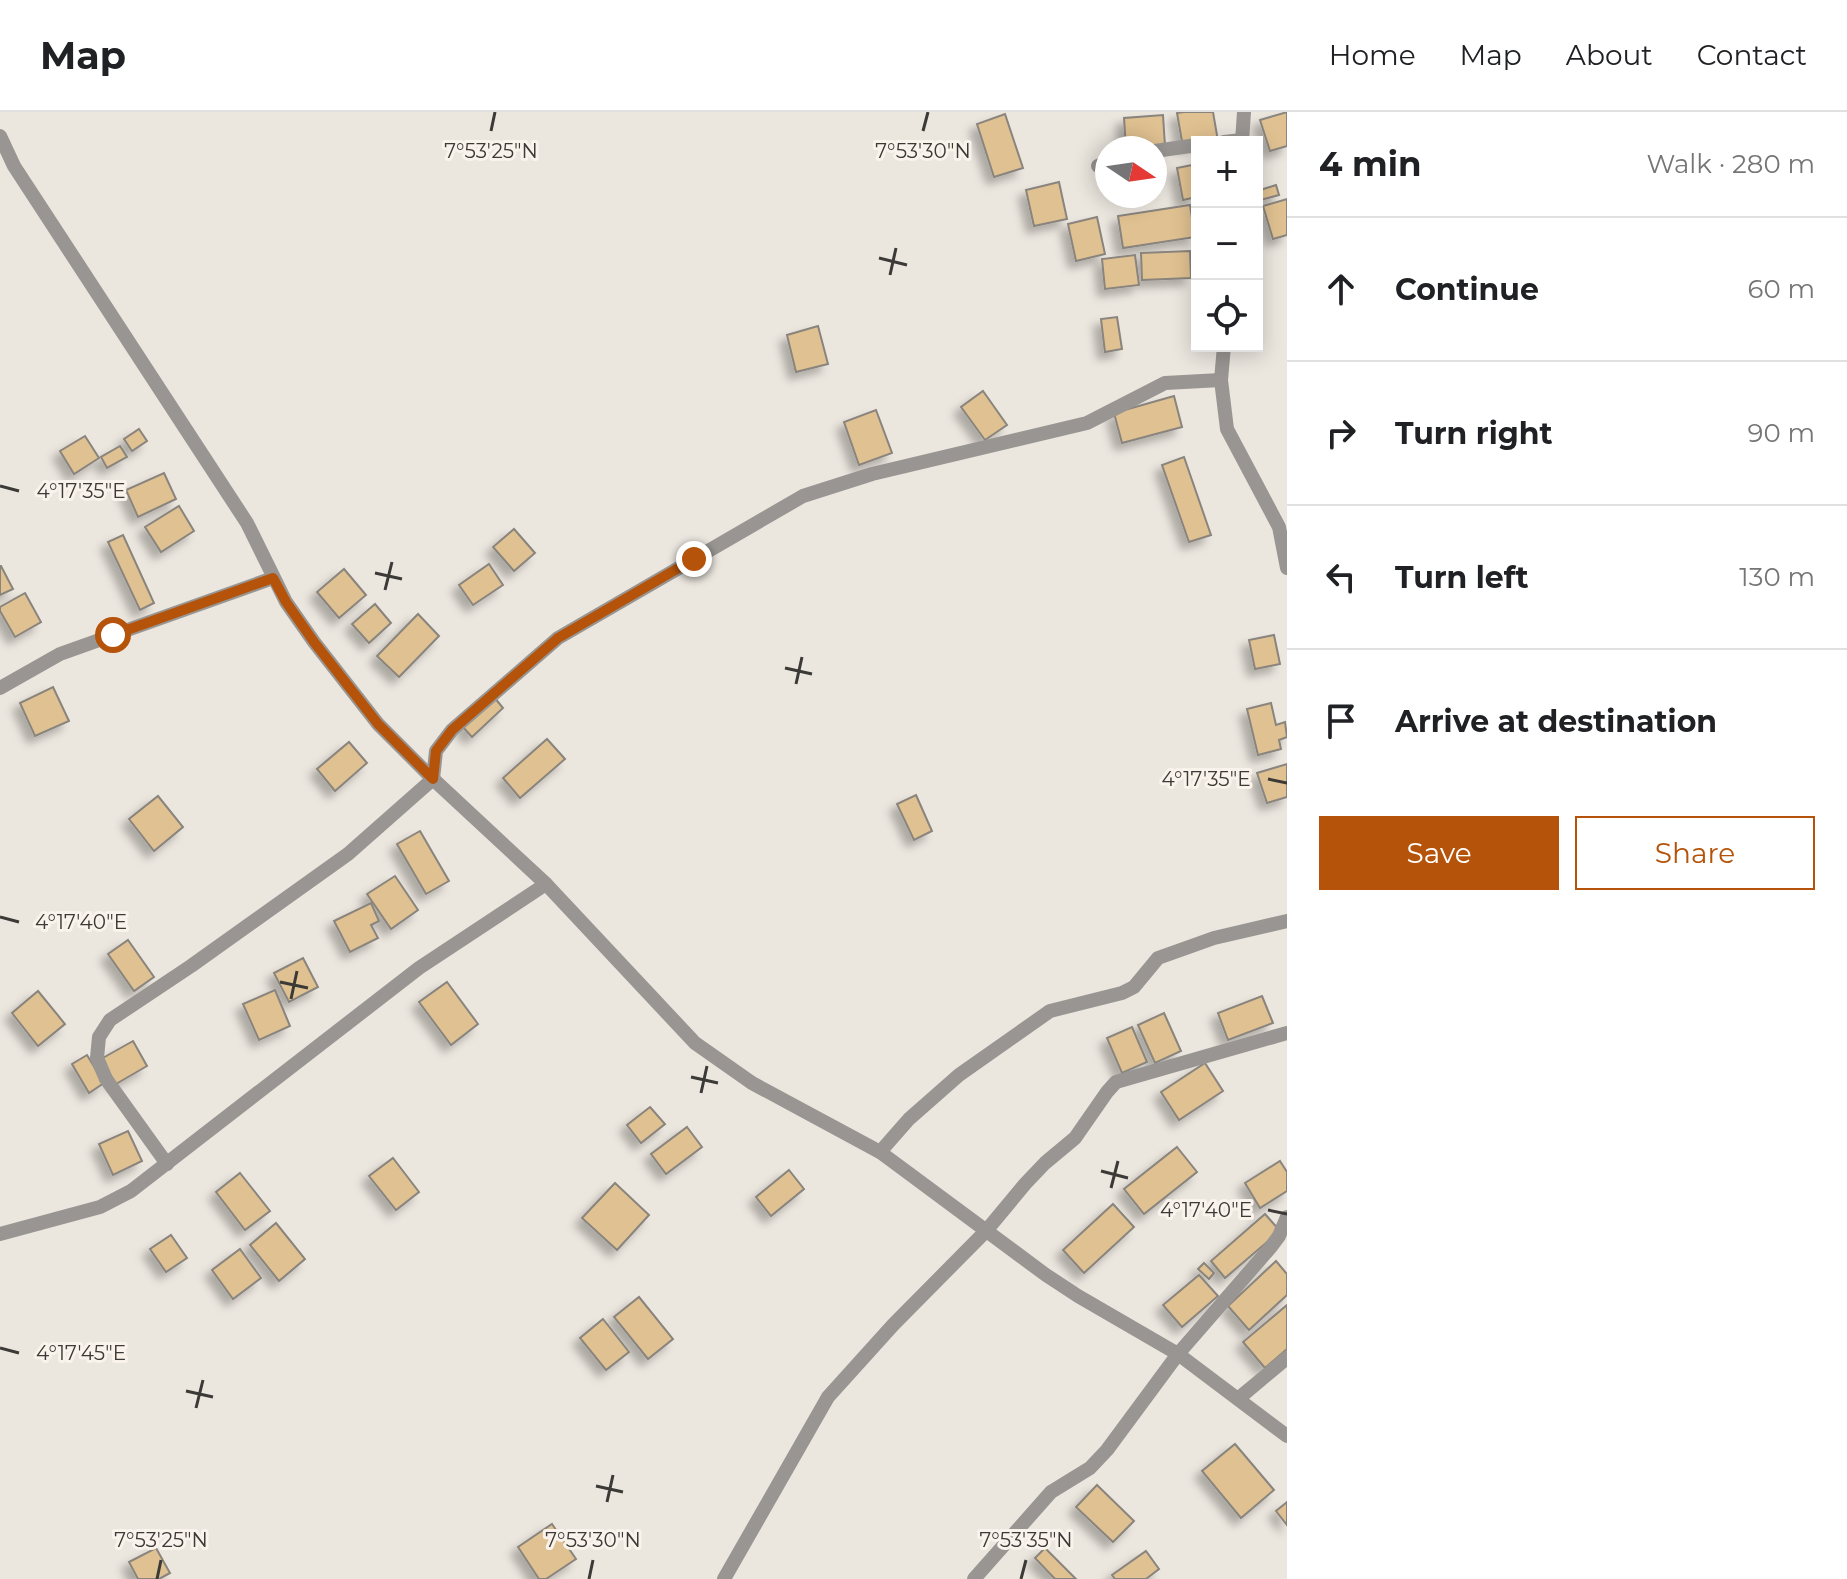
<!DOCTYPE html>
<html lang="en">
<head>
<meta charset="utf-8">
<style>
  body { margin:0; font-family:Montserrat,sans-serif; background:#f2f2f2; color:#202124 }
  .controls { position:absolute; right:24px; top:24px; display:grid; overflow:hidden; border-radius:0px; box-shadow:0 4px 20px #0003 }
  .controls button { width:72px; height:72px; display:grid; place-items:center; padding:0; border:0; border-bottom:2px solid #e0e0e0; background:#fff; color:#202124; font:40px sans-serif }
  .compass { position:absolute; left:1095px; top:24px; width:72px; height:72px; border-radius:50%; background:#fff; box-shadow:0 4px 20px #0003; rotate:103deg }
  .stop { position:absolute; width:24px; height:24px; margin:-18px; border:6px solid #b45309; border-radius:50%; background:#fff }
  .stop.end { background:#b45309; border-color:#fff; box-shadow:0 2px 8px #0008 }
  .list { margin:0; padding:0; list-style:none }
  h2 { display:flex; justify-content:space-between; align-items:center; height:104px; margin:0; padding:0 32px; font-size:34px }
  h2 small { font-size:26px; font-weight:400; color:#757577 }
  .list li { display:grid; grid-template-columns:52px 1fr auto; gap:24px; align-items:center; box-sizing:border-box; height:144px; padding:0 32px; border-top:2px solid #e0e0e0 }
  .list b { display:block; font-size:30px; white-space:nowrap }
  .list em { font-size:26px; font-style:normal; color:#757577 }
  .actions { display:flex; gap:16px; padding:24px 32px }
  .actions a { flex:1; padding:18px 0; border:2px solid #b45309; border-radius:0px; text-align:center; font-size:28px; color:#b45309 }
  .actions .main { background:#b45309; color:#fff }
  .icon { flex:none; width:44px; height:44px; fill:none; stroke:currentColor; stroke-width:2; stroke-linecap:round; stroke-linejoin:round }
  .map { position:relative; flex:none; width:1287px; height:1467px; overflow:hidden }
  header { display:flex; align-items:center; gap:48px; box-sizing:border-box; height:112px; padding:0 40px; background:#fff; border-bottom:2px solid #e0e0e0 }
  header strong { font-size:38px }
  nav { display:flex; gap:44px; margin-inline-start:auto; font-size:28px }
  main { display:flex }
  aside { flex:1; background:#fff }
  .map>svg:first-child { display:block }
  .building { fill:#e0c191; stroke:#89847d; stroke-width:2; filter:url(#shadow) }
  .lines { fill:none; stroke-linecap:round; stroke-linejoin:round }
  .street { stroke:#989592; stroke-width:14 }
  .route { stroke:#b45309; stroke-width:10 }
  .ticks { fill:none; stroke:#3c3a37; stroke-width:3 }
  .ticks-label { font-size:20px; text-anchor:middle; fill:#3c3a37; stroke:#f9f3eb; stroke-width:6; stroke-linejoin:round; paint-order:stroke }
</style>
</head>
<body>
<header>
<strong>Map</strong>
<nav><a>Home</a><a>Map</a><a>About</a><a>Contact</a></nav>
</header>
<main>
<div class="map">
<svg width="1287" height="1467" viewBox="0 0 1287 1467">
  <defs>
    <filter id="shadow"><feDropShadow dx="-7" dy="7" stdDeviation="4" flood-color="#0004"/></filter>
  </defs>
  <rect width="100%" height="100%" fill="#ebe6de"/>
  <g class="building">
    <path d="M1184,0H1213L1218,29L1197,30L1183,35L1177,1Z"/>
    <path d="M1287,0V34L1270,39L1260,8Z"/>
    <path d="M1005,2L1023,56L994,65L977,12Z"/>
    <path d="M1163,3L1165,34L1126,36L1124,6Z"/>
    <path d="M1197,52V85L1183,88L1177,56Z"/>
    <path d="M1059,70L1067,107L1034,114L1026,78Z"/>
    <path d="M1276,73L1279,83L1257,89V79Z"/>
    <path d="M1287,87V123L1273,127L1263,94Z"/>
    <path d="M1190,93L1195,125L1123,136L1118,104Z"/>
    <path d="M1097,105L1105,142L1076,149L1068,112Z"/>
    <path d="M1190,139L1191,166L1142,168L1141,141Z"/>
    <path d="M1135,143L1139,173L1105,177L1102,147Z"/>
    <path d="M1117,205L1122,237L1105,240L1101,207Z"/>
    <path d="M818,214L828,252L796,260L787,223Z"/>
    <path d="M983,279L1007,313L985,328L961,295Z"/>
    <path d="M1174,284L1182,315L1122,331L1114,301Z"/>
    <path d="M876,298L892,341L859,353L844,310Z"/>
    <path d="M139,317L147,329L132,339L124,327Z"/>
    <path d="M85,324L99,346L74,362L60,339Z"/>
    <path d="M120,334L127,345L107,356L101,345Z"/>
    <path d="M1184,345L1211,423L1189,430L1162,353Z"/>
    <path d="M164,361L176,387L138,405L126,378Z"/>
    <path d="M179,394L194,419L161,440L145,415Z"/>
    <path d="M514,417L535,441L514,459L493,435Z"/>
    <path d="M123,423L154,491L140,498L108,430Z"/>
    <path d="M489,452L503,473L473,493L459,473Z"/>
    <path d="M0,454H1L13,477L0,483Z"/>
    <path d="M344,457L366,483L339,506L317,480Z"/>
    <path d="M25,481L41,510L15,525L0,499V495Z"/>
    <path d="M375,492L391,511L369,531L352,512Z"/>
    <path d="M418,502L439,524L399,565L377,544Z"/>
    <path d="M1274,523L1280,552L1255,557L1249,528Z"/>
    <path d="M53,575L69,609L35,624L20,591Z"/>
    <path d="M494,585L503,596L472,625L462,614Z"/>
    <path d="M1271,591L1276,613L1285,610L1287,625L1279,628L1281,637L1258,643L1247,597Z"/>
    <path d="M547,627L565,647L520,686L503,666Z"/>
    <path d="M349,630L367,651L335,679L317,657Z"/>
    <path d="M1287,652V685L1267,691L1257,661Z"/>
    <path d="M916,683L932,719L914,728L897,692Z"/>
    <path d="M158,684L183,715L154,739L129,707Z"/>
    <path d="M420,719L449,769L426,782L397,732Z"/>
    <path d="M395,764L418,798L391,817L367,782Z"/>
    <path d="M371,791L379,809L371,813L378,826L350,840L334,809Z"/>
    <path d="M128,828L154,865L134,879L108,842Z"/>
    <path d="M303,846L318,875L289,890L274,861Z"/>
    <path d="M447,870L478,912L451,933L419,890Z"/>
    <path d="M275,878L290,914L259,928L243,892Z"/>
    <path d="M38,879L65,912L38,934L12,901Z"/>
    <path d="M1262,884L1273,911L1228,928L1218,901Z"/>
    <path d="M1164,901L1181,939L1155,951L1138,913Z"/>
    <path d="M1132,915L1147,950L1122,961L1107,926Z"/>
    <path d="M133,929L147,954L116,972L101,947Z"/>
    <path d="M87,943L104,971L89,981L72,952Z"/>
    <path d="M1205,951L1223,979L1179,1008L1161,980Z"/>
    <path d="M650,995L665,1012L641,1031L627,1013Z"/>
    <path d="M687,1015L702,1035L666,1062L651,1042Z"/>
    <path d="M128,1019L142,1049L113,1063L99,1032Z"/>
    <path d="M1177,1035L1197,1060L1144,1102L1124,1077Z"/>
    <path d="M393,1046L419,1080L396,1098L369,1064Z"/>
    <path d="M1280,1049L1287,1060V1079L1260,1096L1245,1071Z"/>
    <path d="M789,1058L804,1077L771,1104L756,1085Z"/>
    <path d="M240,1061L270,1099L245,1118L216,1080Z"/>
    <path d="M615,1071L649,1103L617,1138L582,1106Z"/>
    <path d="M1113,1092L1134,1115L1084,1161L1063,1138Z"/>
    <path d="M1265,1102L1280,1119L1225,1166L1211,1149Z"/>
    <path d="M276,1111L305,1147L279,1169L250,1133Z"/>
    <path d="M171,1123L187,1146L166,1160L150,1137Z"/>
    <path d="M240,1137L261,1166L233,1187L212,1158Z"/>
    <path d="M1276,1149L1287,1162V1183L1249,1218L1228,1194Z"/>
    <path d="M1204,1151L1214,1161L1209,1167L1198,1157Z"/>
    <path d="M1199,1163L1218,1184L1182,1215L1163,1193Z"/>
    <path d="M639,1185L673,1227L648,1247L614,1205Z"/>
    <path d="M1287,1193V1237L1265,1256L1243,1230Z"/>
    <path d="M603,1207L629,1240L606,1258L580,1226Z"/>
    <path d="M1235,1332L1274,1378L1241,1406L1202,1359Z"/>
    <path d="M1097,1373L1134,1409L1113,1430L1076,1395Z"/>
    <path d="M1287,1390V1413L1276,1399Z"/>
    <path d="M552,1412L576,1447L546,1467H539L518,1435Z"/>
    <path d="M156,1436L170,1461L159,1467H138L129,1450Z"/>
    <path d="M1045,1436L1076,1467H1055L1035,1446Z"/>
    <path d="M1146,1439L1159,1457L1146,1467H1115L1112,1463Z"/>
  </g>
  <g class="lines">
    <g class="street">
      <path d="M0,24L14,54L247,411L286,490L314,530L378,612L433,667L546,772L695,931L752,971L880,1040L1046,1163L1078,1184L1178,1242L1287,1324"/>
      <path d="M1224,30L1242,28"/>
      <path d="M1242,30L1244,0"/>
      <path d="M1155,39L1197,33"/>
      <path d="M1098,54L1107,50"/>
      <path d="M1224,234L1221,268L1227,317L1279,415L1287,456"/>
      <path d="M0,576L60,542L273,466"/>
      <path d="M880,1040L909,1007L959,963L1050,899L1122,881L1134,875L1158,846L1214,826L1287,809"/>
      <path d="M167,1052L106,967L97,946L99,925L110,908L191,854L348,742L433,667L436,639L452,618L558,526L803,384L872,362L1087,311L1165,271L1221,268"/>
      <path d="M0,1122L100,1095L131,1079L419,856L546,772"/>
      <path d="M1239,1286L1287,1246"/>
      <path d="M724,1467L828,1285L893,1213L986,1119L1025,1072L1045,1051L1075,1026L1107,980L1116,970L1287,921"/>
      <path d="M974,1467L1051,1380L1090,1356L1107,1338L1178,1242L1270,1136L1279,1124L1287,1105"/>
    </g>
  </g>
  <g class="lines">
    <path class="route" d="M113,523L273,466L286,490L314,530L378,612L433,667L436,639L452,618L558,526L694,447"/>
  </g>
  <path class="ticks" d="M491,19L495,0M923,19L928,0M879,146L907,153M890,163L896,136M0,374L19,379M375,461L402,467M385,478L392,450M785,556L812,562M796,572L802,545M1268,667L1287,671M0,805L19,810M280,870L308,876M291,887L297,859M691,965L718,971M701,981L707,954M1101,1059L1128,1066M1111,1076L1118,1049M1268,1098L1287,1102M0,1236L19,1241M186,1279L213,1285M196,1296L203,1268M596,1374L623,1380M607,1390L613,1363M157,1467L161,1448M589,1467L593,1448M1021,1467L1026,1448"/>
  <g class="ticks-label">
    <text x="491" y="46">7°53'25"N</text>
    <text x="923" y="46">7°53'30"N</text>
    <text x="81" y="386">4°17'35"E</text>
    <text x="1206" y="674">4°17'35"E</text>
    <text x="81" y="817">4°17'40"E</text>
    <text x="1206" y="1105">4°17'40"E</text>
    <text x="81" y="1248">4°17'45"E</text>
    <text x="161" y="1435">7°53'25"N</text>
    <text x="593" y="1435">7°53'30"N</text>
    <text x="1026" y="1435">7°53'35"N</text>
  </g>
</svg>
<div class="controls">
<button>+</button>
<button>−</button>
<button><svg class="icon" aria-label="locate" viewBox="0 0 24 24"><circle cx="12" cy="12" r="6"/><path d="M12 2v4M12 18v4M2 12h4M18 12h4"/></svg></button>
</div>
<svg class="compass" viewBox="-18 -18 36 36"><path d="M0-13l5 13h-10z" fill="#e53935"/><path d="M0 13l5-13h-10z" fill="#757577"/></svg>
<div class="stop" style="left:113px;top:523px"></div>
<div class="stop end" style="left:694px;top:447px"></div>
</div>
<aside>
<h2>4 min<small>Walk · 280 m</small></h2>
<ul class="list">
<li><svg class="icon" aria-label="ahead" viewBox="0 0 24 24"><path d="M12 20V5M6 11l6-6 6 6"/></svg><div><b>Continue</b></div><em>60 m</em></li>
<li><svg class="icon" aria-label="right" viewBox="0 0 24 24"><path d="M7 20v-9h11M14 6l5 5-5 5"/></svg><div><b>Turn right</b></div><em>90 m</em></li>
<li><svg class="icon" aria-label="left" viewBox="0 0 24 24"><path d="M17 20v-9H6M10 6l-5 5 5 5"/></svg><div><b>Turn left</b></div><em>130 m</em></li>
<li><svg class="icon" aria-label="arrive" viewBox="0 0 24 24"><path d="M6 21V4h12l-3 4 3 4H6"/></svg><div><b>Arrive at destination</b></div></li>
</ul>
<div class="actions"><a class="main">Save</a><a>Share</a></div>
</aside>
</main>
</body>
</html>
